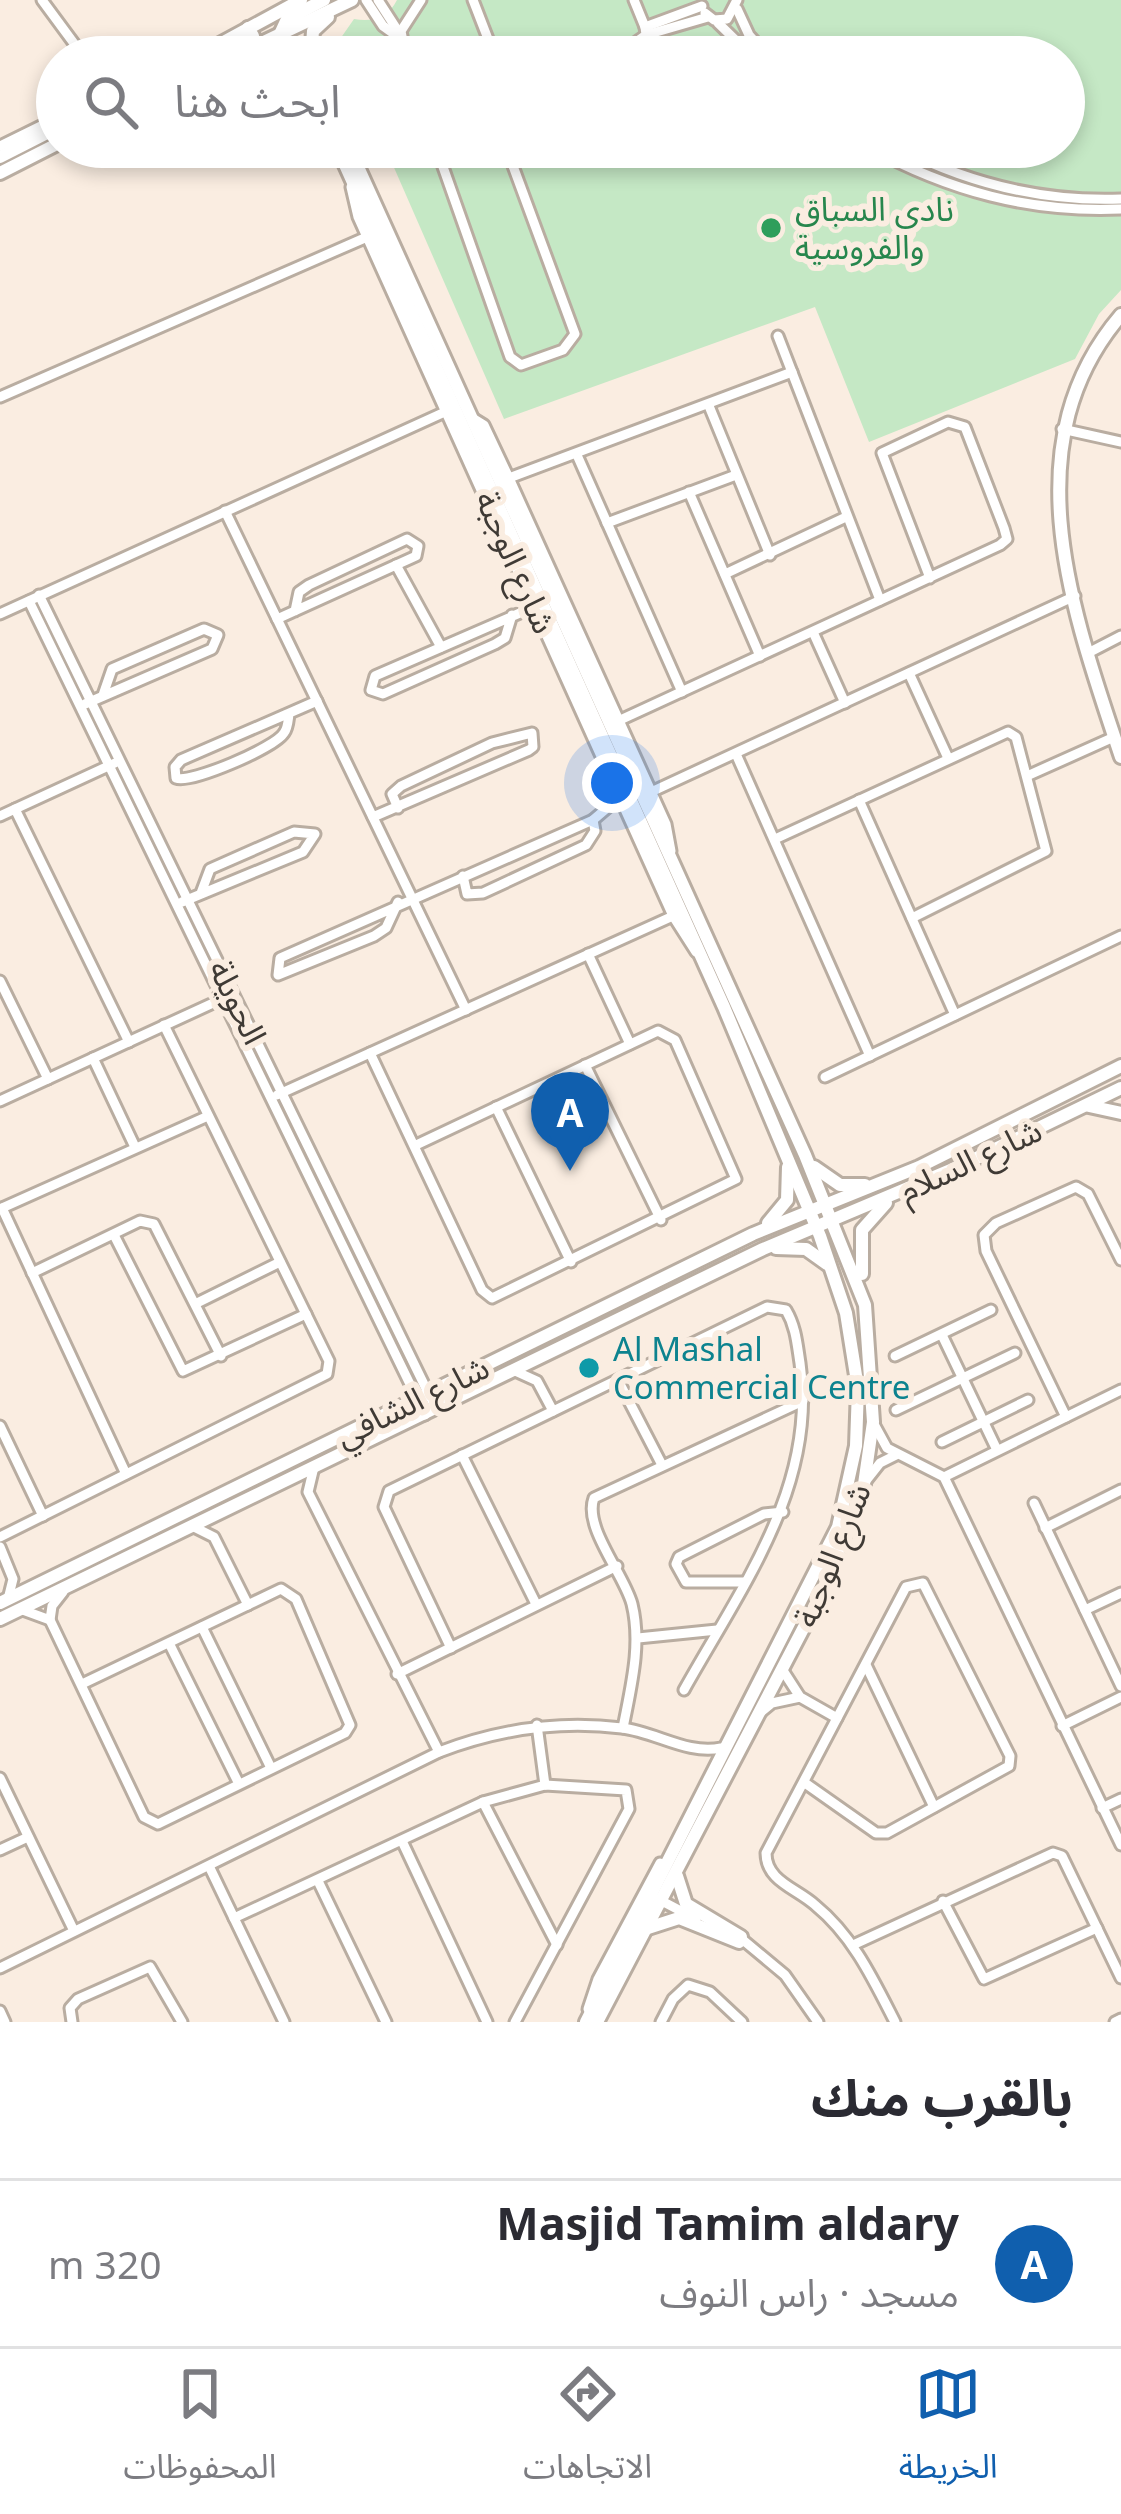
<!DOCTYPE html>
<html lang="ar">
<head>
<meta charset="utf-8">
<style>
  body { margin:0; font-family:"Noto Sans","Noto Sans Arabic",sans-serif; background:#f7f7f7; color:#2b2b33; direction:rtl }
  .you { position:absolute; left:612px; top:783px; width:42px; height:42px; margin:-30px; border:9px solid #fff; border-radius:50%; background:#1a73e8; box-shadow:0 0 0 18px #1a73e833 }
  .badge { display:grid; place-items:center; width:78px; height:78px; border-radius:50%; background:#105fae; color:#fff; font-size:39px; font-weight:700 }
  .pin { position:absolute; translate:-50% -99px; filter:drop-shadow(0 3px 6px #0008) }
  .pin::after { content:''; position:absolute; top:63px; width:42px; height:36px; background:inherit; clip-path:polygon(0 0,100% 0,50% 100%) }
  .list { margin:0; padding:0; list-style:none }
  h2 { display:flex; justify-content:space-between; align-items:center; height:156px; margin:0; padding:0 48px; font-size:51px }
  h2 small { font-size:39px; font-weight:400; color:#7c7c81 }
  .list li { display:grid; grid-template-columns:78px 1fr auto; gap:36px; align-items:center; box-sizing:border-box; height:168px; padding:0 48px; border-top:3px solid #e1e1e2 }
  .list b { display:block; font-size:45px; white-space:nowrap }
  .list p { margin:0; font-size:39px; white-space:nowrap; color:#7c7c81 }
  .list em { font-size:39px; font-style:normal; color:#7c7c81 }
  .icon { flex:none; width:66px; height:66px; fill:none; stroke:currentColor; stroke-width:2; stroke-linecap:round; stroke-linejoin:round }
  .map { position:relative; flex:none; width:1121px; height:2022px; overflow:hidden; direction:ltr }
  .search { position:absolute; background:#fff; box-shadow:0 6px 18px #0003; left:36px; right:36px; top:36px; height:132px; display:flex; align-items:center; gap:30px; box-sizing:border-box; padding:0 42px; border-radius:66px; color:#7c7c81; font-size:45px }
  .sheet { height:324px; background:#fff }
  nav { display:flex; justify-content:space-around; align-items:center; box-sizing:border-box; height:168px; border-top:3px solid #e1e1e2; background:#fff; font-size:33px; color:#7c7c81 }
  nav a { display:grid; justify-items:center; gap:6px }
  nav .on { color:#105fae }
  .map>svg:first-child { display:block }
  .green { fill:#c5e8c5 }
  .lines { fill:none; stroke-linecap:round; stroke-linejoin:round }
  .street-casing { stroke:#b9ada1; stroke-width:15 }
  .secondary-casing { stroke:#b9ada1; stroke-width:18 }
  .street { stroke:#fff; stroke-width:9 }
  .secondary { stroke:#fff; stroke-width:12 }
  .leisure-dot { fill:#2e9e5b; stroke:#faede1; stroke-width:4.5 }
  .culture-dot { fill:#0f9aa8; stroke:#faede1; stroke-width:4.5 }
  .labels { text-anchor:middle; stroke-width:12; stroke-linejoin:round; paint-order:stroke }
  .leisure-label { font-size:33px; fill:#27864d; stroke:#faede1; text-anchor:start }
  .street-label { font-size:33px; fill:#3f3a35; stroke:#faede1 }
  .culture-label { font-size:33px; fill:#0d838f; stroke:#faede1; text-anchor:start }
</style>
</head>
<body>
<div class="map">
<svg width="1121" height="2022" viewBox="0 0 1121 2022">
  <rect width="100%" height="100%" fill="#faede1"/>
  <path class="green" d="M397,0H1121V290L1099,314L1075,359L869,442L815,307L504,419L385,147H1064V57H345L338,42L354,19C373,22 388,18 397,0Z"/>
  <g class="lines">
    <defs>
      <g id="street">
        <path d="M42,0L84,57"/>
        <path d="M366,0L383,26L401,39"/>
        <path d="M378,0L396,28"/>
        <path d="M473,0L495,57"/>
        <path d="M634,0L645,27"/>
        <path d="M737,9L749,35L769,57"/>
        <path d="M705,13L714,20L727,19L737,0"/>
        <path d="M718,23L753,57"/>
        <path d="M646,35L708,17"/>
        <path d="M406,57L401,31L421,0"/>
        <path d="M615,57L646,35L645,27L702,6"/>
        <path d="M0,146L57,118"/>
        <path d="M436,147L510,357L521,365L563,350L575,334L506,147"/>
        <path d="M868,147C949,191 1029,213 1121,209"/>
        <path d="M897,147C967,183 1042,202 1121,199"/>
        <path d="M351,187L358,217L673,916L696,952"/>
        <path d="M778,336L880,600"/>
        <path d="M0,397L367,237"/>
        <path d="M709,406L770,555"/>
        <path d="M471,417L484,425L509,478L666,824L671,851"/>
        <path d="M1062,429L1121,442"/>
        <path d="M577,455L682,692"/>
        <path d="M509,478L792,372"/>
        <path d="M689,492L760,656"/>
        <path d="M225,511L466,1010"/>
        <path d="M607,523L736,475"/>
        <path d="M396,565L441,647"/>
        <path d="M725,574L846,517"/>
        <path d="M39,595L436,1409"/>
        <path d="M29,601L425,1415"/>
        <path d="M0,614L447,411"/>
        <path d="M512,615L505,638L495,644L383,694L371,690L375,676L536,606"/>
        <path d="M277,619L416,556L418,546L407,539L309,585L299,592L295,611"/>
        <path d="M813,632L845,703"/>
        <path d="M1090,652L1121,636"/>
        <path d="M909,673L948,758"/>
        <path d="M85,704L212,649L218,635L204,629L112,669L103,695"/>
        <path d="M289,714C288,721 288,728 284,733C275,748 190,784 176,778L175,767L181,760L317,701"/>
        <path d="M618,721L1000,545L1007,539L1004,528L965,427L948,422L882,453L930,578"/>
        <path d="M736,754L870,1056"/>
        <path d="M1027,776L1114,737"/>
        <path d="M651,792L1075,596"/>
        <path d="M859,800L955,1015"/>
        <path d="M15,809L129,1042"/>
        <path d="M0,816L115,763"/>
        <path d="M373,817L529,750L533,747L532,733L492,743L401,786L392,794L398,808"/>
        <path d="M775,839L1008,732L1016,737L1046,851L912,918"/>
        <path d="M463,876L467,894L483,893L586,845L595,831L593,820"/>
        <path d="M182,902L303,852L315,834L294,832L210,869L201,893"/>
        <path d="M398,902L386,928L374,936L278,975L280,958L593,820L621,796"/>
        <path d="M588,954L630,1044"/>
        <path d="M0,981L48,1079"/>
        <path d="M370,1053L482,1290L492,1298L736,1179L675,1040L658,1031L414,1146"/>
        <path d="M93,1058L135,1147"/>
        <path d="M585,1065L661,1220"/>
        <path d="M825,1077L1121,936"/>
        <path d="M277,1095L673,916"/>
        <path d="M0,1101L224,998"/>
        <path d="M496,1107L571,1262"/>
        <path d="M2,1208L126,1474"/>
        <path d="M0,1209L208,1116"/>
        <path d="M114,1235L183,1371L306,1314"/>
        <path d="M32,1273L140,1221L154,1224L221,1356"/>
        <path d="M197,1303L280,1262"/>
        <path d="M942,1335L997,1450"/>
        <path d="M895,1356L991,1310"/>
        <path d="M515,1371L537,1381L553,1411"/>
        <path d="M618,1380L662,1465"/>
        <path d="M896,1410L1015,1353"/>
        <path d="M1066,1417L986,1251L984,1235L996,1223L1076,1187L1088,1194L1121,1260"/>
        <path d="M0,1426L43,1516"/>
        <path d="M875,1426L887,1448L944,1477L1121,1845"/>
        <path d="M942,1442L1028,1400"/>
        <path d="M462,1455L536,1604"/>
        <path d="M314,1467L308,1492L439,1752"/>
        <path d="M944,1477L1121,1390"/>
        <path d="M865,1482L880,1463L896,1455"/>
        <path d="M1034,1503L1121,1686"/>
        <path d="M192,1526L214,1537L248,1605"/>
        <path d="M1045,1528L1121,1490"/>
        <path d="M0,1537L327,1374L329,1361L164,1025"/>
        <path d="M0,1547L13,1579L8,1599"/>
        <path d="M745,1582H686L676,1564L679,1557L764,1514L783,1512"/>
        <path d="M20,1609L50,1620L52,1606L63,1592"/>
        <path d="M1085,1610L1121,1593"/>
        <path d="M50,1620L144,1817L158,1824L345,1733L350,1725L296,1599L281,1589L82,1684"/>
        <path d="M202,1627L271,1768"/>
        <path d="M638,1638L717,1630"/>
        <path d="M169,1643L239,1784"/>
        <path d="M451,1648L384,1507L389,1491L767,1307L786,1310C796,1327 797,1344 800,1363C818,1485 741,1588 684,1690"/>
        <path d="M866,1665L934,1807"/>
        <path d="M782,1669L800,1697L837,1718"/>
        <path d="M397,1674L617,1566"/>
        <path d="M761,1712L772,1703L800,1697"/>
        <path d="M537,1725L545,1785"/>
        <path d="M1062,1726L1121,1697"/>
        <path d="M623,1728C631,1686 642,1645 632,1604C624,1574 583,1527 594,1498L803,1401"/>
        <path d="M0,1778L74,1931"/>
        <path d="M805,1783L876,1833H887L1009,1766L1010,1756L923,1583L906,1587L766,1853C766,1881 796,1888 815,1905C853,1936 873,1979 895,2022"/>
        <path d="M483,1802L557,1945"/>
        <path d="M1102,1808L1121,1799"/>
        <path d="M402,1841L487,2022"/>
        <path d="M0,1850L28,1837"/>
        <path d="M209,1866L284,2022"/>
        <path d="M318,1881L386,2022"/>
        <path d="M658,1899L696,1919"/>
        <path d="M943,1901L984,1979L1097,1928"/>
        <path d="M234,1918L483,1802L545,1785L626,1790L629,1809L515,2022"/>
        <path d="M737,1935L785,1975L818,2022"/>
        <path d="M853,1945L1053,1853L1062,1856L1121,1978"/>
        <path d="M0,1968L439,1752C499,1729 558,1720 622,1728C656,1732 687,1755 721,1748"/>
        <path d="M588,2009L598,1979L660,1863"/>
        <path d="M0,2011L5,2022"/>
        <path d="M72,2022L70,2008L78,1999L150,1967L182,2022"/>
        <path d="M661,2022L673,1999L688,1985L710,1992L742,2022"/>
        <path d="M1115,2022L1121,2019"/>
      </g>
      <g id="secondary">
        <path d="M248,56L268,52L284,57"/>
        <path d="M196,57L301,0"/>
        <path d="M217,57L253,36L248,28"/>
        <path d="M232,57L352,0"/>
        <path d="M293,57L281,32L287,19L324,0"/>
        <path d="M311,57L313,31L328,17"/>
        <path d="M337,147L724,1007L820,1236L846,1313L858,1388L856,1446L838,1527L586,2022"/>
        <path d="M349,147L805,1155L865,1305L873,1422L864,1484L826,1585L597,2022"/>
        <path d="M0,157L57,128"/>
        <path d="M0,173L57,144"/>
        <path d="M1121,315C1010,445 1073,613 1121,757"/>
        <path d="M1089,1106L1121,1113"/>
        <path d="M814,1167L840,1185H865"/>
        <path d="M768,1223L787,1200L788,1167"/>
        <path d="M776,1248L806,1249L827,1264"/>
        <path d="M862,1274V1230L886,1203"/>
        <path d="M0,1603L753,1234L919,1167L1121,1066"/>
        <path d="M0,1619L763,1249L960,1166L1121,1088"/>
        <path d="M677,1876L686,1904L741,1937"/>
        <path d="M648,1928L679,1918L739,1942"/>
      </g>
    </defs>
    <use href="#street" class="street-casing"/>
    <use href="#secondary" class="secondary-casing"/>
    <use href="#street" class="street"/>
    <use href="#secondary" class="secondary"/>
  </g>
  <circle class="leisure-dot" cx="771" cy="228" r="12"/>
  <circle class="culture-dot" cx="589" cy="1368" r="12"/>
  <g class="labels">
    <g class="leisure-label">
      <text x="795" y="221">نادي السباق<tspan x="795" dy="38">والفروسية</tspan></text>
    </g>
    <g class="street-label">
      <text transform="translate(516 562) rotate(66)" y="12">شارع الوجبة</text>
      <text transform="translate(238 1002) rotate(64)" y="12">الحويلة</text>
      <text transform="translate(970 1160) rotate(-25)" y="12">شارع السلام</text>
      <text transform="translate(412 1401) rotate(-26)" y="12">شارع الشافي</text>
      <text transform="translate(832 1555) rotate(-68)" y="12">شارع الوجبة</text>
    </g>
    <g class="culture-label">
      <text x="613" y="1361">Al Mashal<tspan x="613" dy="38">Commercial Centre</tspan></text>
    </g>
  </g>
</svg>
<div class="you"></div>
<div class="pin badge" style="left:570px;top:1171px">A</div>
<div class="search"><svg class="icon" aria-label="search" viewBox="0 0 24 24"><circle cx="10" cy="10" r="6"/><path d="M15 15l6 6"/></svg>ابحث هنا</div>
</div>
<section class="sheet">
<h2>بالقرب منك<small></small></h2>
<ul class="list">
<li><span class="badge">A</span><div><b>Masjid Tamim aldary</b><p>مسجد · راس النوف</p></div><em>320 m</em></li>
</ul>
</section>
<nav>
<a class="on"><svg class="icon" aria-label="map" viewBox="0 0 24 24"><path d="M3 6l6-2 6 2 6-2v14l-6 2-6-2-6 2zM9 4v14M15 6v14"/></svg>الخريطة</a>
<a><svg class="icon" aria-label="directions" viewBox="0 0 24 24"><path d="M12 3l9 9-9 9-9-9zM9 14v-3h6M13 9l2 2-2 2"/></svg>الاتجاهات</a>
<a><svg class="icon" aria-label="saved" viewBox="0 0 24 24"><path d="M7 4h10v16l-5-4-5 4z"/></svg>المحفوظات</a>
</nav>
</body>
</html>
